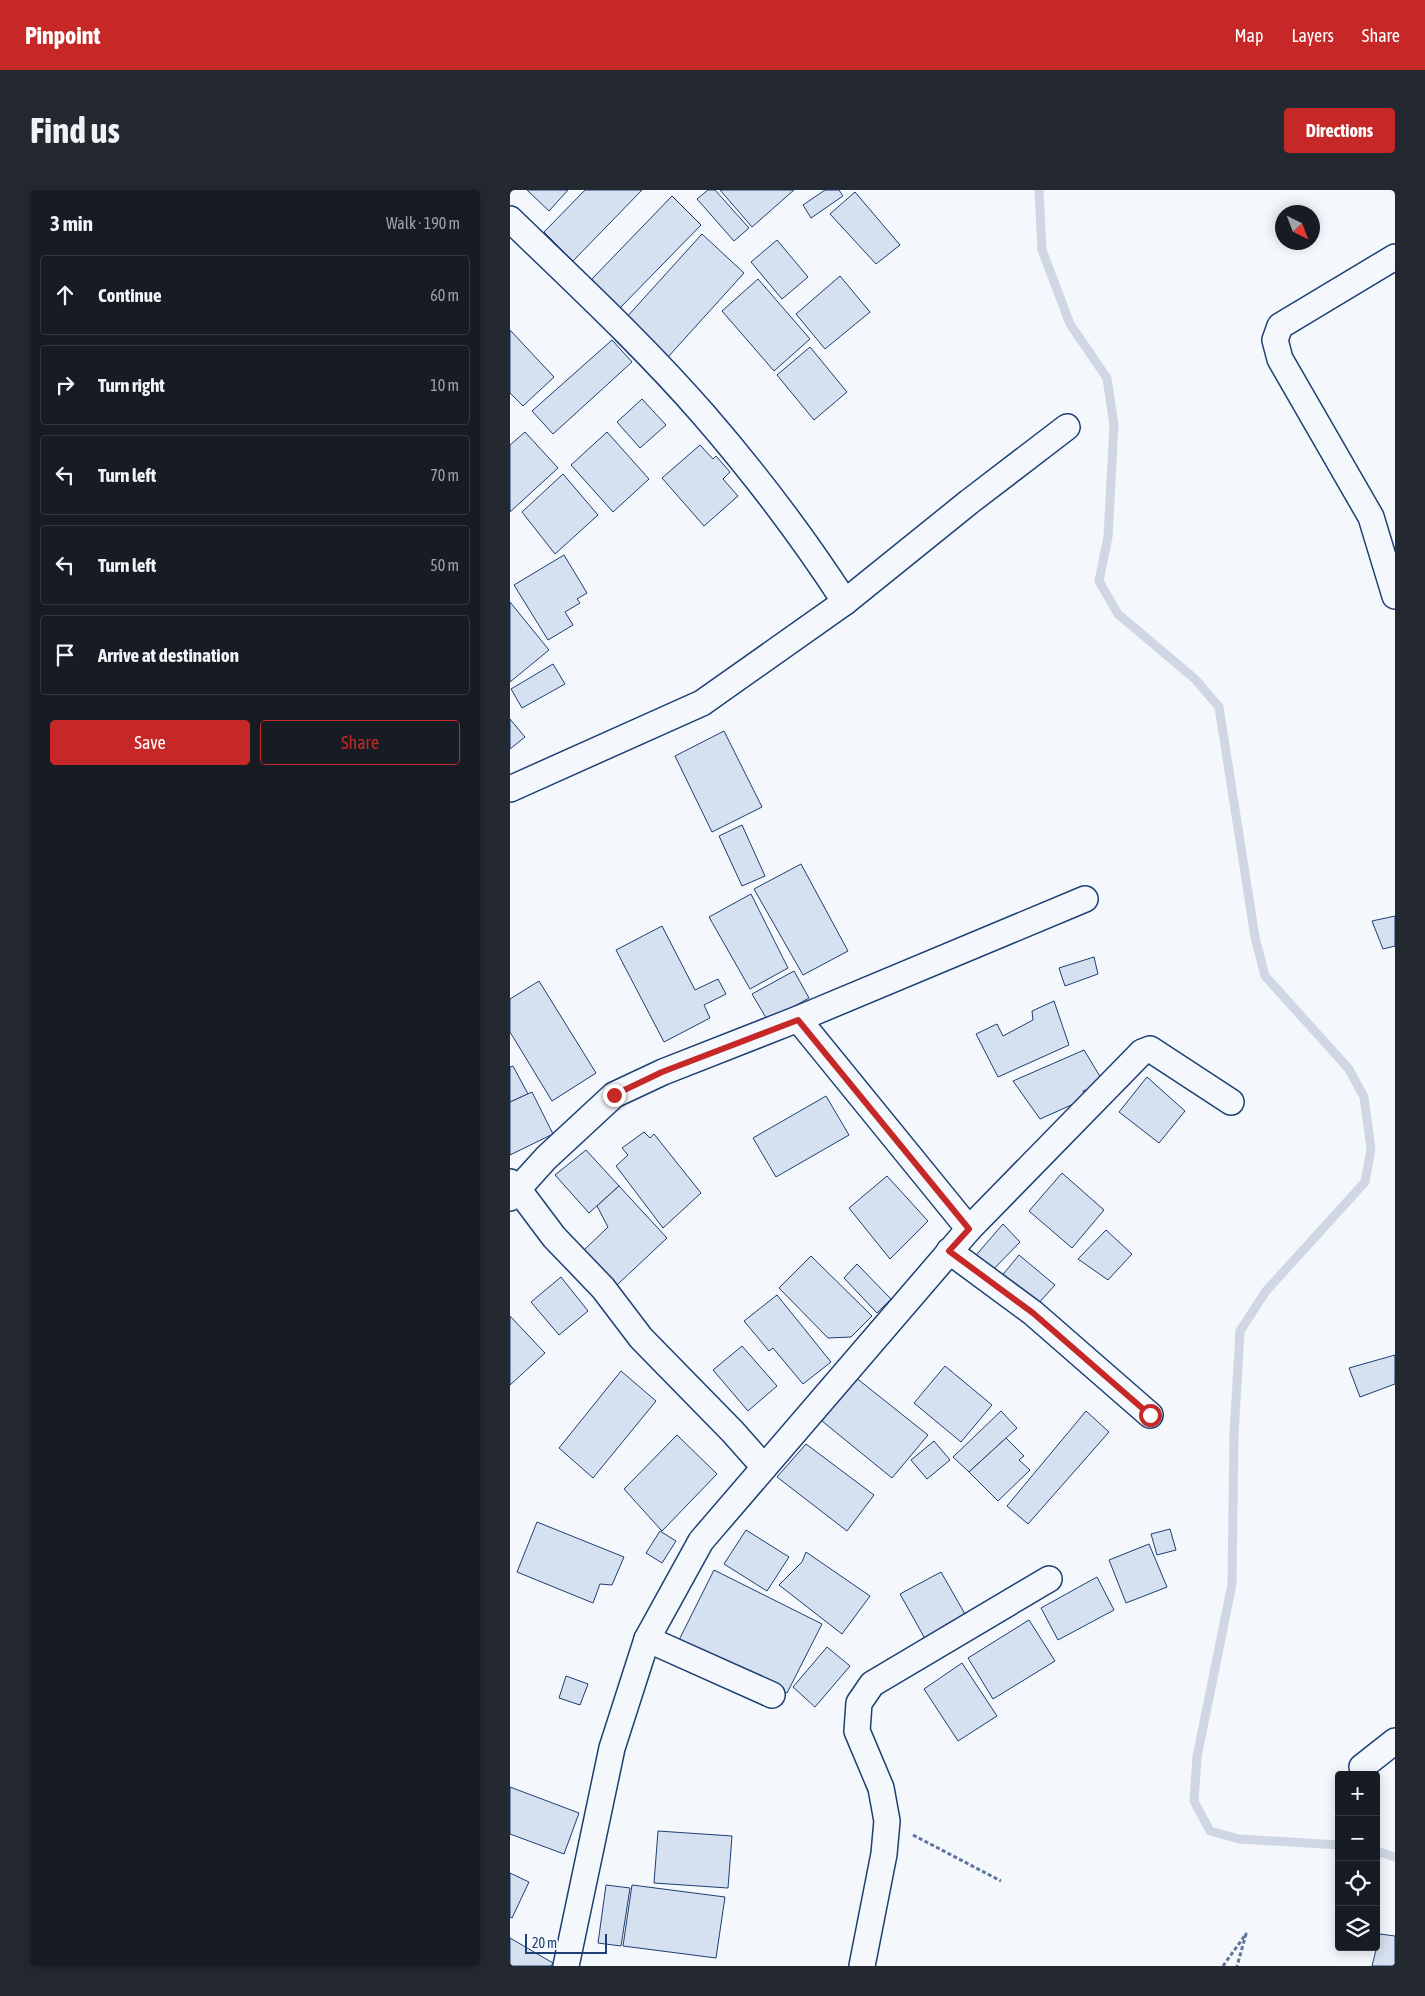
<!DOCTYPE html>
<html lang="en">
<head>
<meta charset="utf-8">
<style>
  body { margin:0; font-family:"Asap Condensed",sans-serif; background:#242831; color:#f1f3f6 }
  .controls { position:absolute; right:15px; bottom:15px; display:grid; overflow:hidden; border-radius:5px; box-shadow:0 2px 12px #0003 }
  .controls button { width:45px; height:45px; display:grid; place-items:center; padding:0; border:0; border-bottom:1px solid #363941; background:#171b24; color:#f1f3f6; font:25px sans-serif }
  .compass { position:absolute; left:765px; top:15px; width:45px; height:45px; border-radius:50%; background:#171b24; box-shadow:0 2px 12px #0003; rotate:138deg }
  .scale { position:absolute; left:15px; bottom:12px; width:82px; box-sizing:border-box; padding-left:5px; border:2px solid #1d3f73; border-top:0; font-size:14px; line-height:18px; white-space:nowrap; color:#1d3f73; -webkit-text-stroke:4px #f4f7fb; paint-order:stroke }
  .stop { position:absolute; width:15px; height:15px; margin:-11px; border:4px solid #c62828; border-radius:50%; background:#fff }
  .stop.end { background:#c62828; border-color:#fff; box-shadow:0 1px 5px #0008 }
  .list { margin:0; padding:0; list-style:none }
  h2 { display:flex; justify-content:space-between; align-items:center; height:65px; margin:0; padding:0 20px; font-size:21px }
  h2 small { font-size:16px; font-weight:400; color:#9ea1a6 }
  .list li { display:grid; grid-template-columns:32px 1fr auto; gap:15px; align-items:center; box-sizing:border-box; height:80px; margin:0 10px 10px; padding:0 10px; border:1px solid #363941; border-radius:5px }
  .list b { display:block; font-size:19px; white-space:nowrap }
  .list em { font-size:16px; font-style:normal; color:#9ea1a6 }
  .actions { display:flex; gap:10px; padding:15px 20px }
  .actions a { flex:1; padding:11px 0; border:1px solid #c62828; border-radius:5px; text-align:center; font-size:18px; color:#c62828 }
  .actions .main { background:#c62828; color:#fff }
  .icon { flex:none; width:28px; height:28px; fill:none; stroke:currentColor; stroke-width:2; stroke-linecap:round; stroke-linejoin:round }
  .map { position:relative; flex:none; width:885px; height:1776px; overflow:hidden; border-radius:5px }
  header { display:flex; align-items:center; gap:30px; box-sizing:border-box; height:70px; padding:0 25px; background:#c62828; color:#fff }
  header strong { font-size:24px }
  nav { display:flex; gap:28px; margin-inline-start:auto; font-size:18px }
  .intro { display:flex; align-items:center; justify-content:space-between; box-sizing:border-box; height:120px; padding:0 30px }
  h1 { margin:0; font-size:35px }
  .button { padding:12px 22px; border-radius:5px; background:#c62828; color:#fff; font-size:18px; font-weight:700 }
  main { display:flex; gap:30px; padding:0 30px }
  aside { flex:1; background:#171b24; border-radius:5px; box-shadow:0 2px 12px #0003 }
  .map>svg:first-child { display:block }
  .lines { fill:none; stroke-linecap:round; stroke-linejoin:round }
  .stream { stroke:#cfd7e4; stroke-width:9 }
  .building { fill:#d5e0f0; stroke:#1d3f73 }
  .minor-casing { stroke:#1d3f73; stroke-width:28 }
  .path { stroke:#5e769c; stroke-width:3; stroke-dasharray:4 2.5; stroke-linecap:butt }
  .minor { stroke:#f4f7fb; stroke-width:25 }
  .route { stroke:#c62828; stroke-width:6 }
</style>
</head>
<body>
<header>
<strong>Pinpoint</strong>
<nav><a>Map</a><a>Layers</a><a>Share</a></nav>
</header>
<div class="intro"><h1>Find us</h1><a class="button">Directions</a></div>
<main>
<aside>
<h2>3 min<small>Walk · 190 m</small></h2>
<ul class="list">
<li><svg class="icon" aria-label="ahead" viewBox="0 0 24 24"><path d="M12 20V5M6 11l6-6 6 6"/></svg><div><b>Continue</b></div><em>60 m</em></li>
<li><svg class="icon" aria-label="right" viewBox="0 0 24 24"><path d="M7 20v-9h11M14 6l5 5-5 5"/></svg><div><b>Turn right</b></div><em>10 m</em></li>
<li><svg class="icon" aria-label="left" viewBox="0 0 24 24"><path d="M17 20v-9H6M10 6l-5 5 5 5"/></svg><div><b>Turn left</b></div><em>70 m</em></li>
<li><svg class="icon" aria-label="left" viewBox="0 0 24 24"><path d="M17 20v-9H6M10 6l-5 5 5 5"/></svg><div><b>Turn left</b></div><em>50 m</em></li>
<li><svg class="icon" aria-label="arrive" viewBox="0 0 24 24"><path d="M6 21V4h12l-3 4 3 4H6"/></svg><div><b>Arrive at destination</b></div></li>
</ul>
<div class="actions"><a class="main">Save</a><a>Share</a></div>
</aside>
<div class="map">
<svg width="885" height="1776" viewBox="0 0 885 1776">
  <rect width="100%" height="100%" fill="#f4f7fb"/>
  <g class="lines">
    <g class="stream">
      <path d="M529,0L532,60L560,134L597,188L604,235L598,347L589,391L608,424L685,489L709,517L745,747L755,786L839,879L854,907L861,959L855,992L756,1101L730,1141L724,1244L722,1394L687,1567L684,1611L700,1641L729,1649L829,1655"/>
      <path d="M866,1661L885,1667"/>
    </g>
  </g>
  <g class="building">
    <path d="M17,0H58L39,21Z"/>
    <path d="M75,0H132L63,71L34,42Z"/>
    <path d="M198,0H205L239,38L224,51L187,9Z"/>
    <path d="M210,0H284L242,37Z"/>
    <path d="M315,0H329L333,6L301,28L293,15Z"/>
    <path d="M345,2L390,55L366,74L320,24Z"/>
    <path d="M162,6L191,35L109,119L80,91Z"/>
    <path d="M192,44L234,83L158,167L115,129Z"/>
    <path d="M267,50L298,87L272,109L241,72Z"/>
    <path d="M330,86L360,122L315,159L286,124Z"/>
    <path d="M248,89L300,149L264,181L212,121Z"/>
    <path d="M0,140L44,187L13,216L0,203Z"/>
    <path d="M102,150L122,172L43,244L22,221Z"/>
    <path d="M300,157L337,202L304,230L267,185Z"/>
    <path d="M132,209L156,235L130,258L107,232Z"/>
    <path d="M15,242L48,278L0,322V255Z"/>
    <path d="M97,242L139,289L103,322L61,275Z"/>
    <path d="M190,255L203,269L206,266L220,282L213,289L228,306L194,336L152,288Z"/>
    <path d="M53,284L88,325L45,364L12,322Z"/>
    <path d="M54,365L77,403L67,409L70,413L55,422L63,435L38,450L4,395Z"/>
    <path d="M0,412L39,460L0,492Z"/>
    <path d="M43,474L55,494L12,518L1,499Z"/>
    <path d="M0,529L15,547L0,559Z"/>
    <path d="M214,541L252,617L202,642L165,566Z"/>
    <path d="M232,635L255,686L232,696L209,646Z"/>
    <path d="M291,674L338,761L293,785L244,699Z"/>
    <path d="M241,704L278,778L240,799L199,727Z"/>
    <path d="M885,726V756L873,759L862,731Z"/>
    <path d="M152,736L185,800L208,789L216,804L194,815L200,828L154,852L106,760Z"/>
    <path d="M584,767L588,784L555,796L549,778Z"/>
    <path d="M284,781L299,808L258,831L242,804Z"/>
    <path d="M29,791L86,883L42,911L0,842V809Z"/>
    <path d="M544,811L559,855L488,887L466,844L487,834L493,846L523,830L522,821Z"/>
    <path d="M574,860L594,893L573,901L577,908L530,929L503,891Z"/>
    <path d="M3,876L18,904L0,912V877Z"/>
    <path d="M637,887L675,921L649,953L609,922Z"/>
    <path d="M22,902L43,944L0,965V912Z"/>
    <path d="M316,906L339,945L266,987L243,948Z"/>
    <path d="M134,942L140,948L144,944L191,1003L153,1038L106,976L118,965L112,958Z"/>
    <path d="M76,960L109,996L79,1023L45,985Z"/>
    <path d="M552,983L594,1020L562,1058L519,1021Z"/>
    <path d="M377,986L418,1031L380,1069L339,1018Z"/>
    <path d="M109,996L157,1048L107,1095L74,1060L98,1037L87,1016Z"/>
    <path d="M493,1034L510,1052L476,1087L461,1071Z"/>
    <path d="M596,1040L622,1064L598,1090L568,1069Z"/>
    <path d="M509,1065L545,1095L527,1115L490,1088Z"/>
    <path d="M301,1066L362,1126L341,1147L318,1148L269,1098Z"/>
    <path d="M347,1074L381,1109L367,1123L334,1088Z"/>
    <path d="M51,1087L78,1121L49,1145L21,1112Z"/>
    <path d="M267,1105L321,1172L293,1194L263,1158L259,1161L234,1131Z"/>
    <path d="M0,1126L35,1163L0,1195Z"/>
    <path d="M232,1156L267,1196L238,1221L203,1180Z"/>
    <path d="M885,1165V1194L850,1207L839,1178Z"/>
    <path d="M435,1176L482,1215L451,1252L404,1213Z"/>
    <path d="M111,1181L146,1211L83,1288L49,1258Z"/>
    <path d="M345,1187L418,1245L382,1288L312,1231Z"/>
    <path d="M491,1221L507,1238L459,1282L443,1267Z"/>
    <path d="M576,1221L599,1242L518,1334L497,1316Z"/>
    <path d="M167,1245L207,1284L152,1341L114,1299Z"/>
    <path d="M496,1248L514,1266L509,1270L520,1280L488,1311L459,1282Z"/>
    <path d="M424,1251L440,1270L417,1289L401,1270Z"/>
    <path d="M296,1254L364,1305L337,1341L267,1287Z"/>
    <path d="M27,1332L114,1367L102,1395L90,1394L83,1413L7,1382Z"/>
    <path d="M660,1339L666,1360L647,1365L641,1344Z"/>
    <path d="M236,1340L279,1367L257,1401L214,1374Z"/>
    <path d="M150,1341L166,1351L152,1373L136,1363Z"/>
    <path d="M639,1354L657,1397L616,1413L599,1370Z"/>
    <path d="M296,1362L360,1406L332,1444L269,1395L292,1372Z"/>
    <path d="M204,1380L312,1434L277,1503L169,1450Z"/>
    <path d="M431,1382L459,1431L418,1454L390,1404Z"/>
    <path d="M587,1387L604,1420L548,1450L531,1418Z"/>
    <path d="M519,1430L545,1471L483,1509L458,1468Z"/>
    <path d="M317,1457L340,1476L305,1517L283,1497Z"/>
    <path d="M452,1473L487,1526L448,1551L414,1499Z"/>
    <path d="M56,1486L78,1494L70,1515L49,1508Z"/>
    <path d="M0,1597L69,1623L54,1664L0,1644Z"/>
    <path d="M148,1641L222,1646L218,1698L144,1693Z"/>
    <path d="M0,1683L19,1692L2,1728L0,1727Z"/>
    <path d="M96,1695L120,1698L111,1756L88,1753Z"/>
    <path d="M122,1695L215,1707L206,1768L113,1756Z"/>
    <path d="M870,1744L885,1746V1776H862Z"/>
    <path d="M0,1748L43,1773L41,1776H0Z"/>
  </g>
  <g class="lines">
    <defs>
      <g id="minor">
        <path d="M0,29C66,93 134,156 194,225C245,284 293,347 335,412"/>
        <path d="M885,67L770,136L765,150L770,169L861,327L885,406"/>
        <path d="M0,599L192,513L335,412L459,312L557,237"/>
        <path d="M288,829L459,1039"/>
        <path d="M0,992L8,999L44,1047L93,1098L131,1148L223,1242L254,1277"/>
        <path d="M0,1008L36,968L104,905L153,882L288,829L575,709"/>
        <path d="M439,1061L523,1123L640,1225"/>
        <path d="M137,1449L262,1505"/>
        <path d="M852,1577L885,1551"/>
        <path d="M56,1776L102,1558L137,1449L191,1351L459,1039L632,862L640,859L721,912"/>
        <path d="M352,1776L374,1664L377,1631L371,1598L347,1541L349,1513L362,1494L539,1389"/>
      </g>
    </defs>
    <use href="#minor" class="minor-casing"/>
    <g class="path">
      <path d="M403,1645L491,1691"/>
      <path d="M713,1776L736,1744L727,1776"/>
    </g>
    <use href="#minor" class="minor"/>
  </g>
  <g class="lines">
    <path class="route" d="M104,905L152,882L288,830L459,1039L439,1061L523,1123L640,1225"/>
  </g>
</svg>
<div class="controls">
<button>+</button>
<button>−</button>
<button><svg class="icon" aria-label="locate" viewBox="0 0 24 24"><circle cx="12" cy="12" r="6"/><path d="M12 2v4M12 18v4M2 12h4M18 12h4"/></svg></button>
<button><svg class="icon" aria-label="layers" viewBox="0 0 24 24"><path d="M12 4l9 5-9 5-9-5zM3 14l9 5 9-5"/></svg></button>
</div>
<svg class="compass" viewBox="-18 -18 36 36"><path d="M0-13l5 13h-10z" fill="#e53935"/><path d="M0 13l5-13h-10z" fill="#9ea1a6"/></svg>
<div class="scale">20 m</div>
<div class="stop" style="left:640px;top:1225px"></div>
<div class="stop end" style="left:104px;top:905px"></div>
</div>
</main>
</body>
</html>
